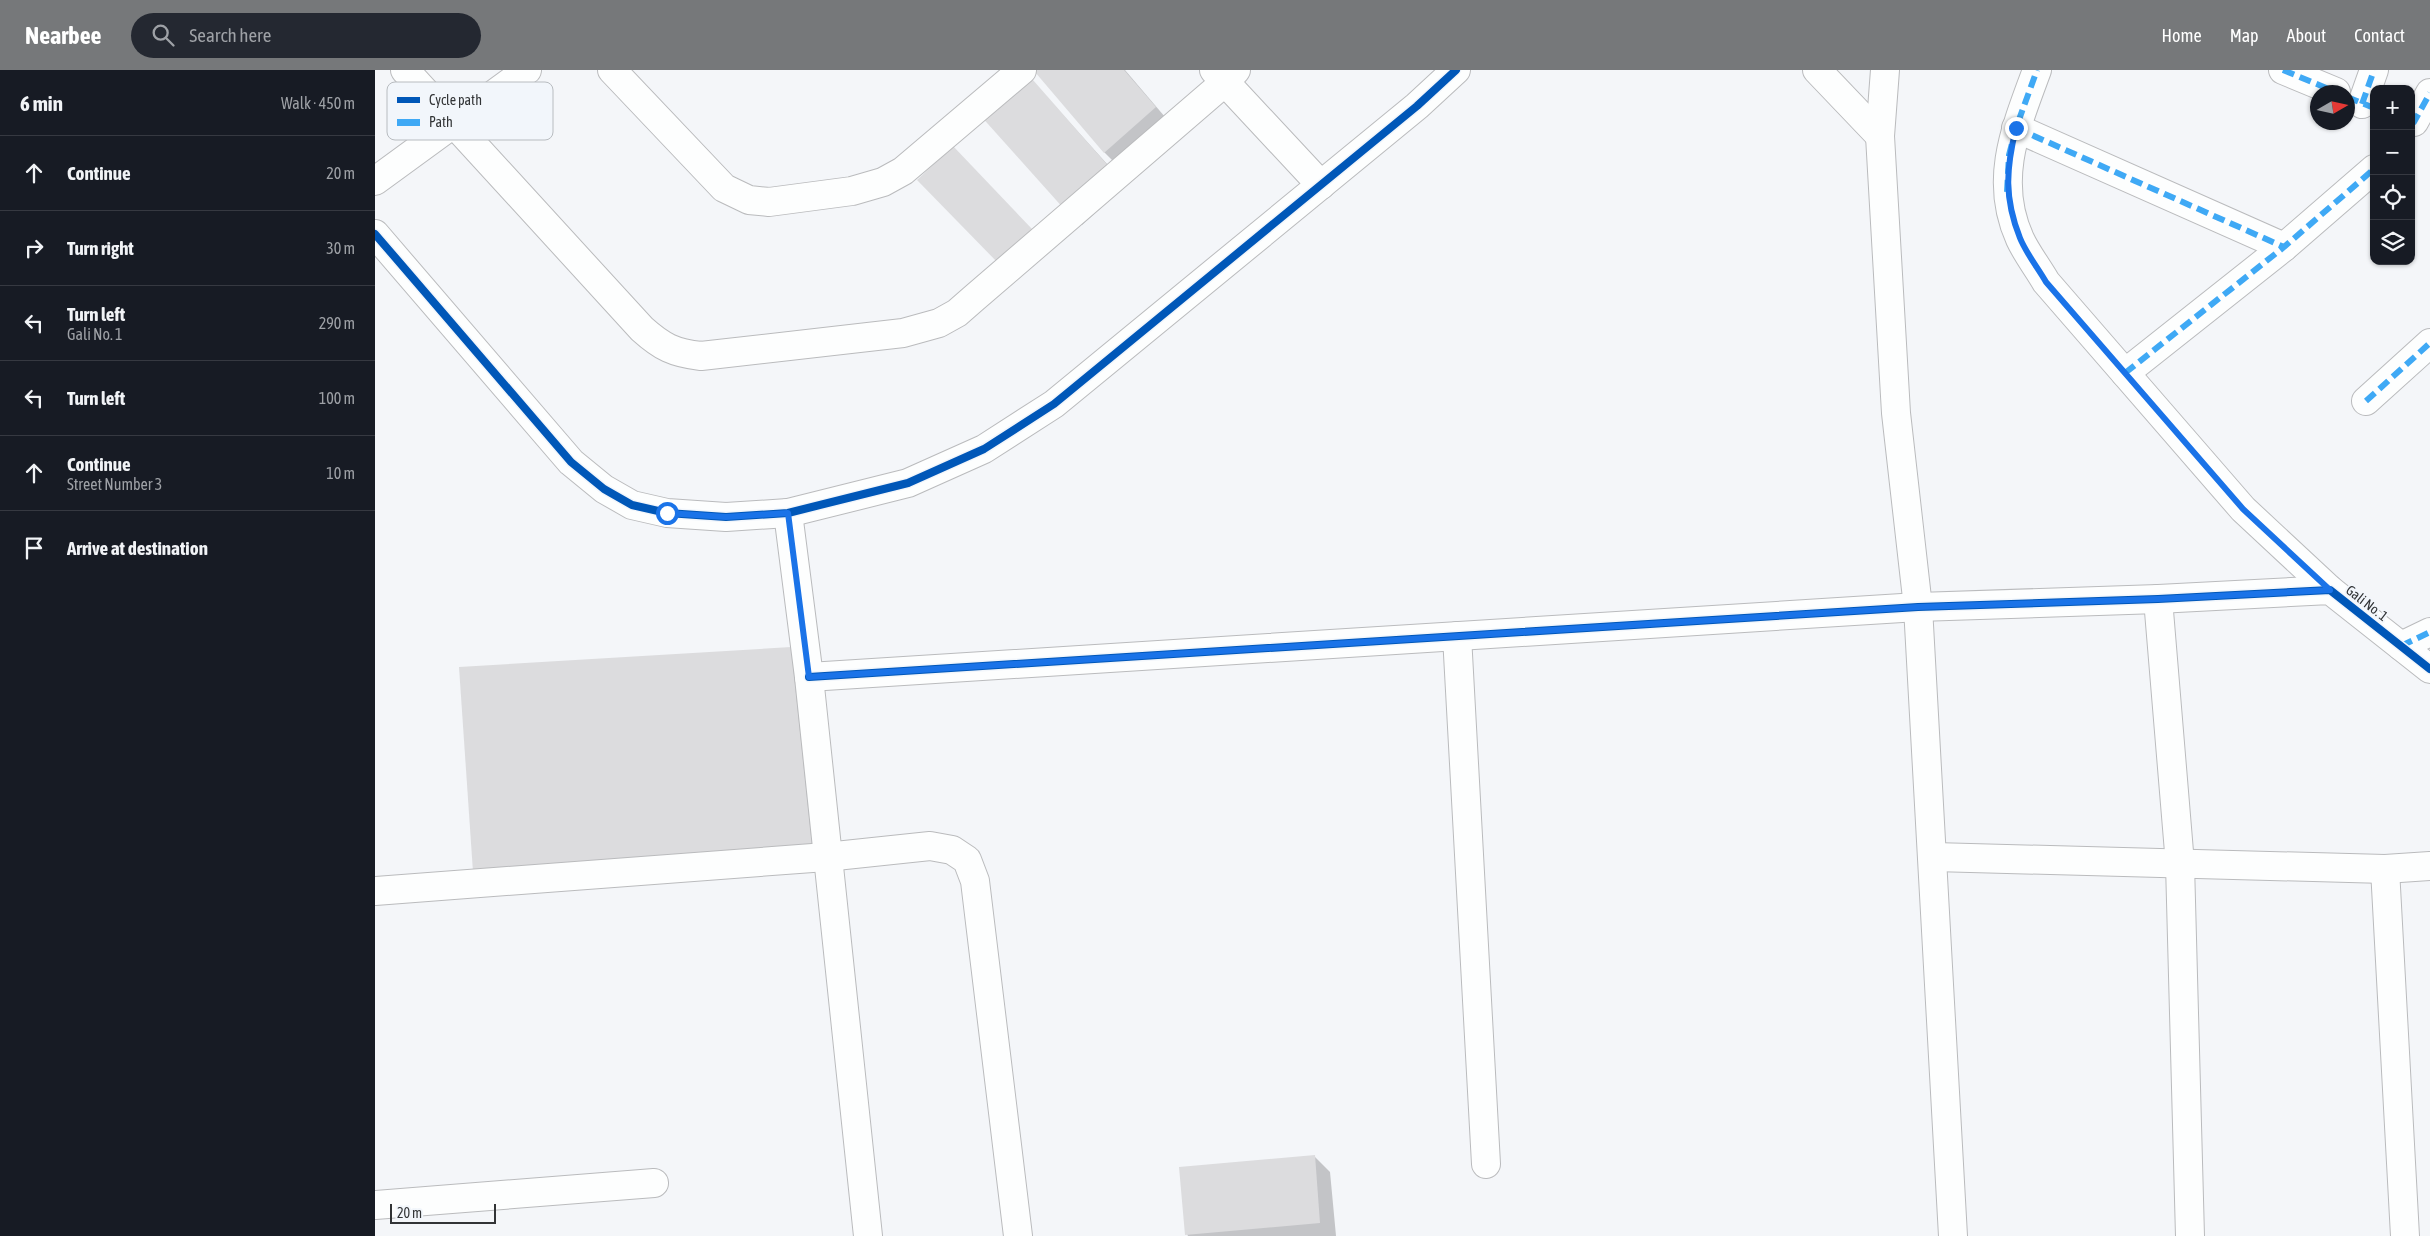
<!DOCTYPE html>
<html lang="en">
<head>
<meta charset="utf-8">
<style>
  body { margin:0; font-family:"Asap Condensed",sans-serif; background:#242831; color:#f1f3f6 }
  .controls { position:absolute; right:15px; top:15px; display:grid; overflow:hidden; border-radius:10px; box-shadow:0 1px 4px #0004 }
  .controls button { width:45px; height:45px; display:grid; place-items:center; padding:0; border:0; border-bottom:1px solid #363941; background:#171b24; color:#f1f3f6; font:25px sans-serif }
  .compass { position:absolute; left:1935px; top:15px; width:45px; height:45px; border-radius:50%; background:#171b24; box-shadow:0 1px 4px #0004; rotate:81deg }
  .scale { position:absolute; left:15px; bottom:12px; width:106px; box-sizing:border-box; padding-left:5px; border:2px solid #323436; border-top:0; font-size:14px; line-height:18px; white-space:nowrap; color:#323436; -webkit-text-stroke:4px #f2f6fb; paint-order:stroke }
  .stop { position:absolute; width:15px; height:15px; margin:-11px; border:4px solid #1a73e8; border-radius:50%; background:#fff }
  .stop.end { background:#1a73e8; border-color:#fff; box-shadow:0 1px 5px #0008 }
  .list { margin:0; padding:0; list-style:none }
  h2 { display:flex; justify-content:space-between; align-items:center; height:65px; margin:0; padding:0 20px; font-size:21px }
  h2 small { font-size:16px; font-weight:400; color:#9ea1a6 }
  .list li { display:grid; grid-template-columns:32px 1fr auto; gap:15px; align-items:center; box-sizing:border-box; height:75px; padding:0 20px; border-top:1px solid #363941 }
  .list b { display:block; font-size:19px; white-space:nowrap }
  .list p { margin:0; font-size:16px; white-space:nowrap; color:#9ea1a6 }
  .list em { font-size:16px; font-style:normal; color:#9ea1a6 }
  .icon { flex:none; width:28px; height:28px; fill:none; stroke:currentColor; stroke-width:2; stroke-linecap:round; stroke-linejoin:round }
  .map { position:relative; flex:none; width:2055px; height:1166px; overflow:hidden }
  header { display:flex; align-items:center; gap:30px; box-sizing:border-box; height:70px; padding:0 25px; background:#76787a; color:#fff }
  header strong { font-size:24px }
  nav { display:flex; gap:28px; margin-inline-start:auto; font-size:18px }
  .search { width:350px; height:45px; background:#242831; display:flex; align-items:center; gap:12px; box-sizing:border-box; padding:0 18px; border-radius:28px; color:#9ea1a6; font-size:19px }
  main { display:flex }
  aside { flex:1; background:#171b24 }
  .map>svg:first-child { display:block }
  .shadow { fill:#0003 }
  .building { fill:#dcdcde }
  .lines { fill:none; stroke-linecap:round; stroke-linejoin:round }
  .street-casing { stroke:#babbbd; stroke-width:30 }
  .secondary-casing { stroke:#babbbd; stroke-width:30 }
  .street { stroke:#fdfefe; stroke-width:28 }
  .secondary { stroke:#fdfefe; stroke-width:28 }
  .quiet { stroke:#3fa9f5; stroke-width:6; stroke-dasharray:12 6; stroke-linecap:butt }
  .cycleway-casing { stroke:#f2f6fb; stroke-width:11 }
  .cycleway { stroke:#0057b8; stroke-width:8 }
  .route { stroke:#1a73e8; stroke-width:6 }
  .labels { text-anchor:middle; stroke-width:4; stroke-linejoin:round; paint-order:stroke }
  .street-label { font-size:14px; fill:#323436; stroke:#f2f6fb }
  .key { fill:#f2f6fb; stroke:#b8bcc0; stroke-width:1 }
  .key-label { font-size:14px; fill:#323436 }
</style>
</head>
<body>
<header>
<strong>Nearbee</strong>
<div class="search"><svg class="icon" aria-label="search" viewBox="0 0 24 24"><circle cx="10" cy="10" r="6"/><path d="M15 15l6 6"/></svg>Search here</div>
<nav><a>Home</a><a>Map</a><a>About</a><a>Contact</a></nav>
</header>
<main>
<aside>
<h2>6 min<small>Walk · 450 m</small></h2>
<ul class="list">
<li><svg class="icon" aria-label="ahead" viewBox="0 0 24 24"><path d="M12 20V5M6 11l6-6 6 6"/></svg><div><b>Continue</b></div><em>20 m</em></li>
<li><svg class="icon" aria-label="right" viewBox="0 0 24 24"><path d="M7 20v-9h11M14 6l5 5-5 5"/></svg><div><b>Turn right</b></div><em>30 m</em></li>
<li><svg class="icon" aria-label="left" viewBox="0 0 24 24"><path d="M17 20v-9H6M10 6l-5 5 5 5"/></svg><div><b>Turn left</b><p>Gali No. 1</p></div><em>290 m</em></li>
<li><svg class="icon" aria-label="left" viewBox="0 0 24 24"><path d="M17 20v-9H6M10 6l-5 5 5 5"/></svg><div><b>Turn left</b></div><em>100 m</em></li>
<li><svg class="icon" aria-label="ahead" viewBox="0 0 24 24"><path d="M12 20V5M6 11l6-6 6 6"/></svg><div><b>Continue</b><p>Street Number 3</p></div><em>10 m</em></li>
<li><svg class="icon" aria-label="arrive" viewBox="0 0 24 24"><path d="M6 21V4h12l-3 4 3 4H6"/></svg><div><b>Arrive at destination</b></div></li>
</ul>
</aside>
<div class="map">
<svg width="2055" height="1166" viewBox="0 0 2055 1166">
  <rect width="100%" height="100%" fill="#f4f6f9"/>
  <g class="shadow">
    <path d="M664,0H750L796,54L745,98L729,82Z"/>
    <path d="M651,4L751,115L707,155L691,139Z"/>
    <path d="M416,579L427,590L448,785L99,802Z"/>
    <path d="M939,1086L955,1102L961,1166H813L812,1164Z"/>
  </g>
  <g class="building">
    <path d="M662,0H749L781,37L729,83L660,2Z"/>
    <path d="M651,2L736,99L690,140L604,44Z"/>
    <path d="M578,76L658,160L624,194L542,110Z"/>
    <path d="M416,577L437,775L98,802L84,597Z"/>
    <path d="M940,1085L945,1153L810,1165L804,1097Z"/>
  </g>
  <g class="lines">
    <defs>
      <g id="street">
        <path d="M30,0L267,259C287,277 299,283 326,286L528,263L564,253L582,243L598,229L850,12L839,0"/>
        <path d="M237,0L349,118L374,130L394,132L477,121L508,112L528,101L647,0"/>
        <path d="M861,0L850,12L946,115"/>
        <path d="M1442,0L1505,66"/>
        <path d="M1662,0C1641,57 1618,110 1645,169C1652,184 1663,198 1671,212L1868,439L1955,520"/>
        <path d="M1908,0L1961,22"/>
        <path d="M1987,34L1999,0"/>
        <path d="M2036,51L2039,52L2055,23"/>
        <path d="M1641,58L1909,177"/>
        <path d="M0,111L152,0"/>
        <path d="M0,164L196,392L229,419L257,435L292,443L351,447L413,443L533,413L609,379L679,334L1042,36L1081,0"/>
        <path d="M1750,303L1909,177L1999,99"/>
        <path d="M1991,331L2055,273"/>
        <path d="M413,443L434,607L493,1166"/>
        <path d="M1783,529L1805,794L1815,1166"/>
        <path d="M1082,566L1111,1094"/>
        <path d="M2026,576L2055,562"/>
        <path d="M434,607L1543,537L1783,529L1955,520L2055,599"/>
        <path d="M1559,787L2010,799L2055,796"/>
        <path d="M2010,799L2030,1166"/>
        <path d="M0,821L451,787L555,776L577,780L592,790L600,811L643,1166"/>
        <path d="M0,1135L279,1113"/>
      </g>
      <path id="secondary" d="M1510,0L1505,66L1521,343L1543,537L1578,1166"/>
    </defs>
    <use href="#street" class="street-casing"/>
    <use href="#secondary" class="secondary-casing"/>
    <use href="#street" class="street"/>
    <use href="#secondary" class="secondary"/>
    <g class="quiet">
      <path d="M1908,0L1961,22"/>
      <path d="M1972,27L1999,38"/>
      <path d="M1987,34L1999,0"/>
      <path d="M2036,51L2039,52L2055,23"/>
      <path d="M1641,58L1909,177"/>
      <path d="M1632,122L1634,85L1641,58L1662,0"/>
      <path d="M1750,303L1909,177L1999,99"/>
      <path d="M1991,331L2055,273"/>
      <path d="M2026,576L2055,562"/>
    </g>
    <defs>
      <g id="cycleway">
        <path d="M0,164L196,392L229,419L257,435L292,443L351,447L413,443L533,413L609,379L679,334L1042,36L1081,0"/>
        <path d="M434,607L1543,537L1783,529L1955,520L2055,599"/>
      </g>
    </defs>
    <use href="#cycleway" class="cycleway-casing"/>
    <use href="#cycleway" class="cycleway"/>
  </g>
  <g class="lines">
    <path class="route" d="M292,443L351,447L413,443L434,607L1543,537L1783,529L1955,520L1868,439L1671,212C1663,198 1651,183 1645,168C1629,128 1631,99 1641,58"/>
  </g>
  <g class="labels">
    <g class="street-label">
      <text transform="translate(1992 533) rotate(38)" y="5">Gali No. 1</text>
    </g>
  </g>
  <rect x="12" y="12" width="166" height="58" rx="8" class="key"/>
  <rect x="22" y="27" width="23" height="6" fill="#0057b8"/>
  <rect x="22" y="49" width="23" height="7" fill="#3fa9f5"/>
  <g class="key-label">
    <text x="54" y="35">Cycle path</text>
    <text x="54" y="57">Path</text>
  </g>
</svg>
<div class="controls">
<button>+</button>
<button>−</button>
<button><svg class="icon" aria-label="locate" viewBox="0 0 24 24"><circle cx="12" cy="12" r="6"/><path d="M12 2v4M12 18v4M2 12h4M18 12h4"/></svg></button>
<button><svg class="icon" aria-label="layers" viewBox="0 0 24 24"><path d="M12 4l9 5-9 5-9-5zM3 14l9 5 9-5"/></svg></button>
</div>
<svg class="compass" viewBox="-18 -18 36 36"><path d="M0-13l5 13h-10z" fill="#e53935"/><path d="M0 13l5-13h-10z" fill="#9ea1a6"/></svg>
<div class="scale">20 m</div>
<div class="stop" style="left:292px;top:443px"></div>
<div class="stop end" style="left:1641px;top:58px"></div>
</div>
</main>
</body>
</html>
